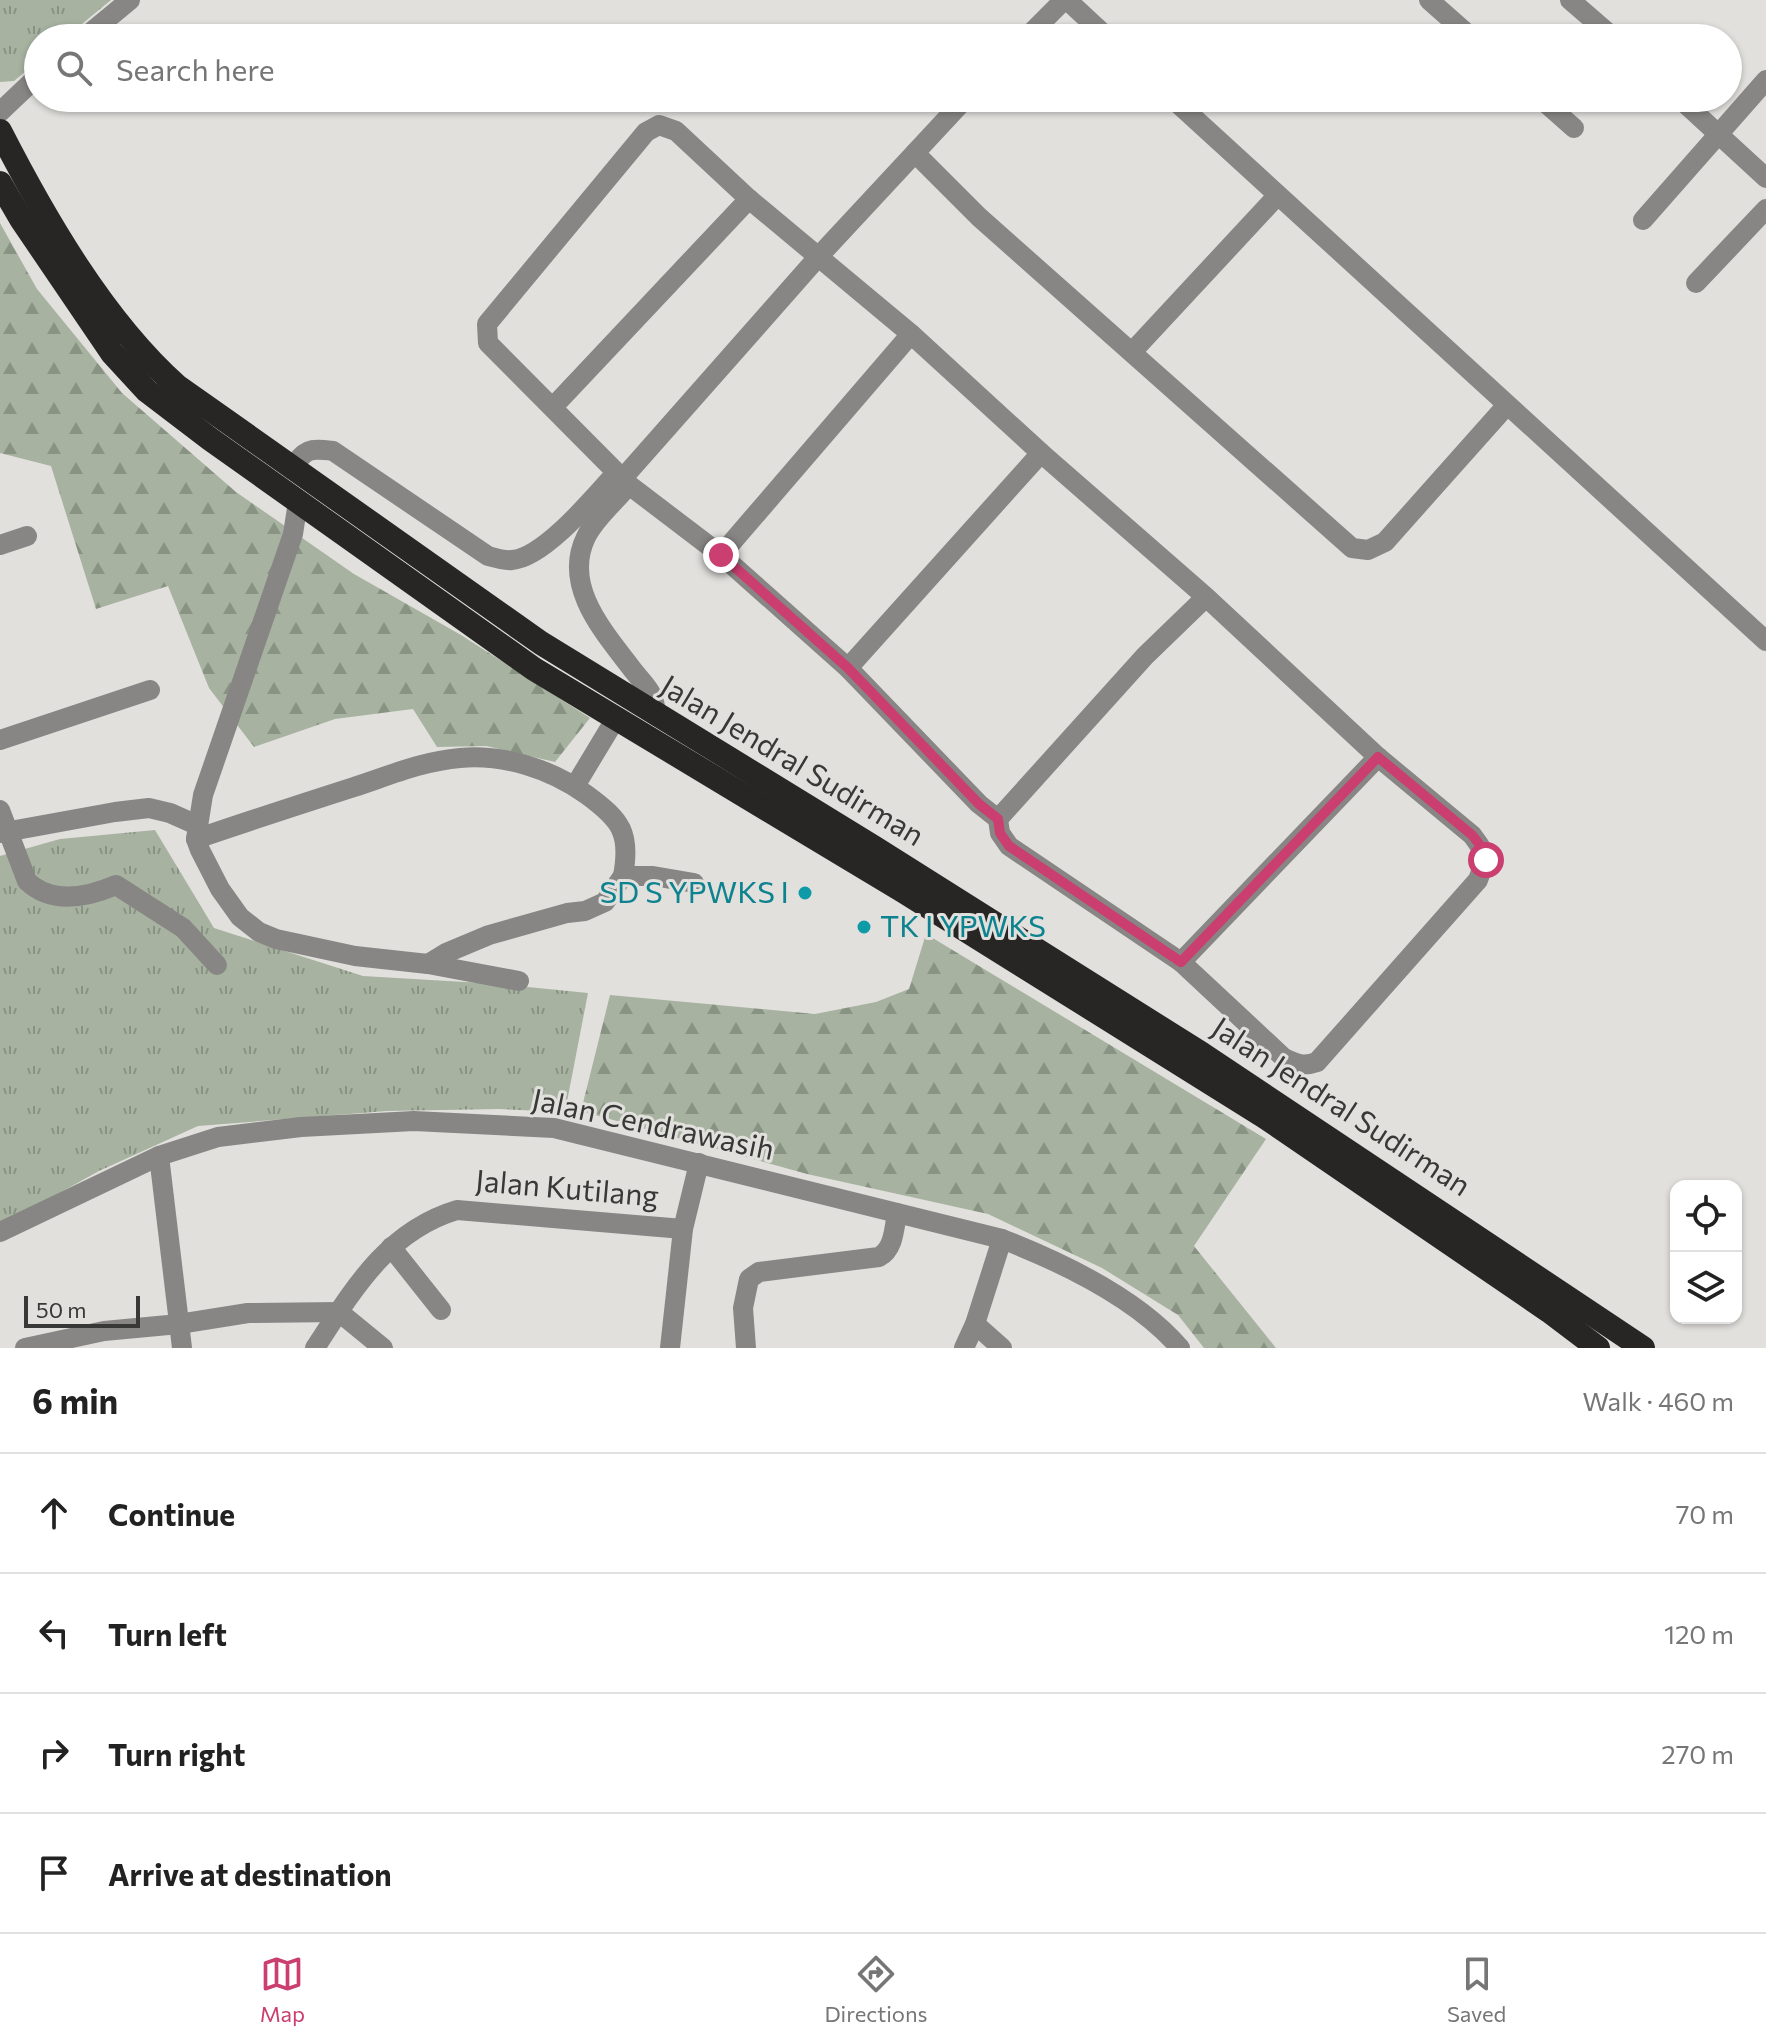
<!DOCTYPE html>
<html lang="en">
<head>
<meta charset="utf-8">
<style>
  body { margin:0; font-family:Commissioner,sans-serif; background:#f6f6f6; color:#222 }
  .controls { position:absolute; right:24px; bottom:24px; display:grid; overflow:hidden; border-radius:16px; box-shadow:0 2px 6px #0004 }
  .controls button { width:72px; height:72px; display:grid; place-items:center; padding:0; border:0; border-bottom:2px solid #e0e0e0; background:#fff; color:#222; font:40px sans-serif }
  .scale { position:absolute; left:24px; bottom:20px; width:116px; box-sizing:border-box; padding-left:8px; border:4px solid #383837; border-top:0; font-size:22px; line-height:28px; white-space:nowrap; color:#383837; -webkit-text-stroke:6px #e1e0dd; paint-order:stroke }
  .stop { position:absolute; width:24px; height:24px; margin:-18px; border:6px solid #cb3e70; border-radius:50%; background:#fff }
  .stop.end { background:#cb3e70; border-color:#fff; box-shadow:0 2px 8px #0008 }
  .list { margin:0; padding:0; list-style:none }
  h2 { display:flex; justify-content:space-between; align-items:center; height:104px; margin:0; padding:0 32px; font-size:34px }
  h2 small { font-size:26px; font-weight:400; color:#767676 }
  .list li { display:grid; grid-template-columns:52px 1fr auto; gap:24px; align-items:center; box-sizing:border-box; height:120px; padding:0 32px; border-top:2px solid #e0e0e0 }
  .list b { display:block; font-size:30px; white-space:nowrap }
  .list em { font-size:26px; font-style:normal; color:#767676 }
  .icon { flex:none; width:44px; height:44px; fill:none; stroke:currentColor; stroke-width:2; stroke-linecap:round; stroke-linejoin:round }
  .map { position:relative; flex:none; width:1766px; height:1348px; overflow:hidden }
  .search { position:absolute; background:#fff; box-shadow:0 2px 6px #0004; left:24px; right:24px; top:24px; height:88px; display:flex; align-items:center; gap:20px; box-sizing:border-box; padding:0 28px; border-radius:44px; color:#767676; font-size:30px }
  .sheet { height:584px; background:#fff }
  nav { display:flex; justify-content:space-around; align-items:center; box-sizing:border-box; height:112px; border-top:2px solid #e0e0e0; background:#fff; font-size:22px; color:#767676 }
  nav a { display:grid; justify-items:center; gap:4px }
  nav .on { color:#cb3e70 }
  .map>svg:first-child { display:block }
  .forest { fill:url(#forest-firs) }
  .park { fill:url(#park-tufts) }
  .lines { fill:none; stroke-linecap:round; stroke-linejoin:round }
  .minor { stroke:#878685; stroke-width:20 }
  .highway { stroke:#282625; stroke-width:24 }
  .route { stroke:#cb3e70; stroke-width:10 }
  .culture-dot { fill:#0f9aa8; stroke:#e1e0dd; stroke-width:3 }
  .labels { text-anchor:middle; stroke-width:6; stroke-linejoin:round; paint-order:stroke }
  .street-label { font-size:30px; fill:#383837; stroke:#e1e0dd }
  .culture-label { font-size:30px; fill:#0d838f; stroke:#e1e0dd; text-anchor:end }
</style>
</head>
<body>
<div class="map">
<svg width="1766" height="1348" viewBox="0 0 1766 1348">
  <defs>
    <pattern id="forest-firs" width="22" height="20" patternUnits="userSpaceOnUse" patternTransform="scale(2)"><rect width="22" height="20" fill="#a7b3a0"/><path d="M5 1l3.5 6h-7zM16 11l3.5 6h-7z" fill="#899383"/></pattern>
    <pattern id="park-tufts" width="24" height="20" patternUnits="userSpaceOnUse" patternTransform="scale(2)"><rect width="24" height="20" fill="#a7b3a0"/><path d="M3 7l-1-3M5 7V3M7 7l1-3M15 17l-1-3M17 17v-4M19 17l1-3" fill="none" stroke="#899383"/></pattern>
  </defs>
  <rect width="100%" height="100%" fill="#e1e0dd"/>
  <g class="forest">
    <path d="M0,223L37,289L122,393L236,492L354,574L461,635L590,718L555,762L486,746L437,747L413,709L335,719L254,747L209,688L168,586L96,609L51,466L0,453Z"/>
    <path d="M926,934L1266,1139L1194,1246L1276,1348H1204L1178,1315L1102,1268L988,1214L807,1174L581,1111L610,995L815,1014L876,1002L909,989Z"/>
  </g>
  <g class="park">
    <path d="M0,0H111L65,38H38V61L14,81L0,82Z"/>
    <path d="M155,830L214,928L363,976L499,984L588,993L565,1112L499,1109L387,1111L198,1126L99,1171L0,1226V856L60,839Z"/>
  </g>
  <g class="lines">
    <g class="minor">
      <path d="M1067,0L1108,38"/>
      <path d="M1429,0L1472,38"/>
      <path d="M1570,0L1614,38"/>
      <path d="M84,38L130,0"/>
      <path d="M1026,38L1064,0"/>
      <path d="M1172,98L1766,641"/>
      <path d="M1540,98L1574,128"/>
      <path d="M1679,98L1766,178"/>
      <path d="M0,112L38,76"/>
      <path d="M915,153L979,217L1352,548L1368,550L1385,542L1507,405"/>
      <path d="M1643,220L1766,80"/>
      <path d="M1696,283L1766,209"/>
      <path d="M1132,352L1277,196"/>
      <path d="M553,407L749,199"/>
      <path d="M291,469C306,449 308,448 333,451L488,556C495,558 505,561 512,560C544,558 595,496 616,473"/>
      <path d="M623,478L819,256L966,98"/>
      <path d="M629,485C616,501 595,518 586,537C562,586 604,632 632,669C646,687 655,691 656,716"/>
      <path d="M298,502L293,534L203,795L196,839L200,850L220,889L240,917L259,932L276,939L355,956L428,964L519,981"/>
      <path d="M0,545L27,536"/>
      <path d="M721,555L911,334"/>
      <path d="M848,668L1041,453"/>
      <path d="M0,740L150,690"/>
      <path d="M575,786L616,718"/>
      <path d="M0,810L27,881C52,905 88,897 116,885L183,928L217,965"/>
      <path d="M998,819L979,804L848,668L721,555L629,485L488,343L487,324L646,132L659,125L676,131L749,199L911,334L1041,453L1206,597L1378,757L1472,835C1487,855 1487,856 1478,880L1317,1062C1303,1067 1297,1064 1284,1058L1181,962L1009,846L1000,833L998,819L1145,656L1206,597"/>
      <path d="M0,833L115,812L149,808L170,813L197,825"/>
      <path d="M196,839C249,821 301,804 354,787C388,776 423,761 460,758C504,754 551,769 587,795C621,820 631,833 623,876"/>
      <path d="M1181,962L1378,757"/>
      <path d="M428,964L446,953L489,935L567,913L585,911L605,902L623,876H653L694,883"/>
      <path d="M159,1156L182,1348"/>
      <path d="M0,1232L159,1156L218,1137L301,1127L414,1121L554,1128L1002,1239C1061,1262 1138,1299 1180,1348"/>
      <path d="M391,1247L441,1310"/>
      <path d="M339,1312L383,1348"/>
      <path d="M975,1324L1002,1348"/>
      <path d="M25,1348L104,1331L179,1324L248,1313L339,1312"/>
      <path d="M315,1348C353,1290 387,1231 457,1210L683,1229"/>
      <path d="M670,1348L683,1229L699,1163"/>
      <path d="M746,1348L743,1308L749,1279L759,1272L879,1257C894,1249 894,1229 897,1213"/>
      <path d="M964,1348L975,1324L1002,1239"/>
    </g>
    <g class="highway">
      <path d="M0,131C45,219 104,321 177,386L541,643L875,848L1202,1054L1643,1348"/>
      <path d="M0,183L21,219L112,353L147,391L210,439L534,669L903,891L1265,1117L1549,1311L1598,1348"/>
    </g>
  </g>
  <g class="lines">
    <path class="route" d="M721,555L848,668L979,804L998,819L1000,833L1009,846L1181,962L1378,757L1472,835L1484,850L1486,860"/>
  </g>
  <g class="culture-dot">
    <circle cx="805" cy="893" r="8"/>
    <circle cx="864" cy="927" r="8"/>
  </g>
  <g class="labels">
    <g class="street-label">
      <text transform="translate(792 761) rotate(31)" y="10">Jalan Jendral Sudirman</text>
      <text transform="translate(1341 1107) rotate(33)" y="10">Jalan Jendral Sudirman</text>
      <text transform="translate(653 1125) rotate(12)" y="10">Jalan Cendrawasih</text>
      <text transform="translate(567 1189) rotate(5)" y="10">Jalan Kutilang</text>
    </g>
    <g class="culture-label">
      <text x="789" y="903">SD S YPWKS I</text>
      <text x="880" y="937" text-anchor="start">TK I YPWKS</text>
    </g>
  </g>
</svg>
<div class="controls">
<button><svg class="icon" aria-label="locate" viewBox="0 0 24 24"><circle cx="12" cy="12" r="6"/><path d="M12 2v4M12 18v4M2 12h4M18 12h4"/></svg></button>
<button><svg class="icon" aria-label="layers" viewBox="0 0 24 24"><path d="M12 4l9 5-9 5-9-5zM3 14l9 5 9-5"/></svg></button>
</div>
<div class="scale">50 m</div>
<div class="stop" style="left:1486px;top:860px"></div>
<div class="stop end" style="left:721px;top:555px"></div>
<div class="search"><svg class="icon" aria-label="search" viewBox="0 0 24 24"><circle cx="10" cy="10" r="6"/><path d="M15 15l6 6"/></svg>Search here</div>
</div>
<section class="sheet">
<h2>6 min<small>Walk · 460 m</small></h2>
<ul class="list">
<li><svg class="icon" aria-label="ahead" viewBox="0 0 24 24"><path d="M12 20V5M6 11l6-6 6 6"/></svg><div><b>Continue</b></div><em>70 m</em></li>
<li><svg class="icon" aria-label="left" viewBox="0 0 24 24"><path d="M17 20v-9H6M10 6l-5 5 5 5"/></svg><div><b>Turn left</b></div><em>120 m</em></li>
<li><svg class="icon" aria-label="right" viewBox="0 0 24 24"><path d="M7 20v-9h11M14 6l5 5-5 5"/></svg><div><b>Turn right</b></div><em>270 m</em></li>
<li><svg class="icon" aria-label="arrive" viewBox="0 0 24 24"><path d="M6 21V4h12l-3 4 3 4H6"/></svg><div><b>Arrive at destination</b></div></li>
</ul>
</section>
<nav>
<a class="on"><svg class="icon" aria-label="map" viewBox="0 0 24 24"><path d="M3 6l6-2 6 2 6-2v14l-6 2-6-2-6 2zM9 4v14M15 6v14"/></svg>Map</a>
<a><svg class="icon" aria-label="directions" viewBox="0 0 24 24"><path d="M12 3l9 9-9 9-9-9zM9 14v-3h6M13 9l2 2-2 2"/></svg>Directions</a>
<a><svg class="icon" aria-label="saved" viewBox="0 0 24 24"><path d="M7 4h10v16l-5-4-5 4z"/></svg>Saved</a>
</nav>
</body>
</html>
